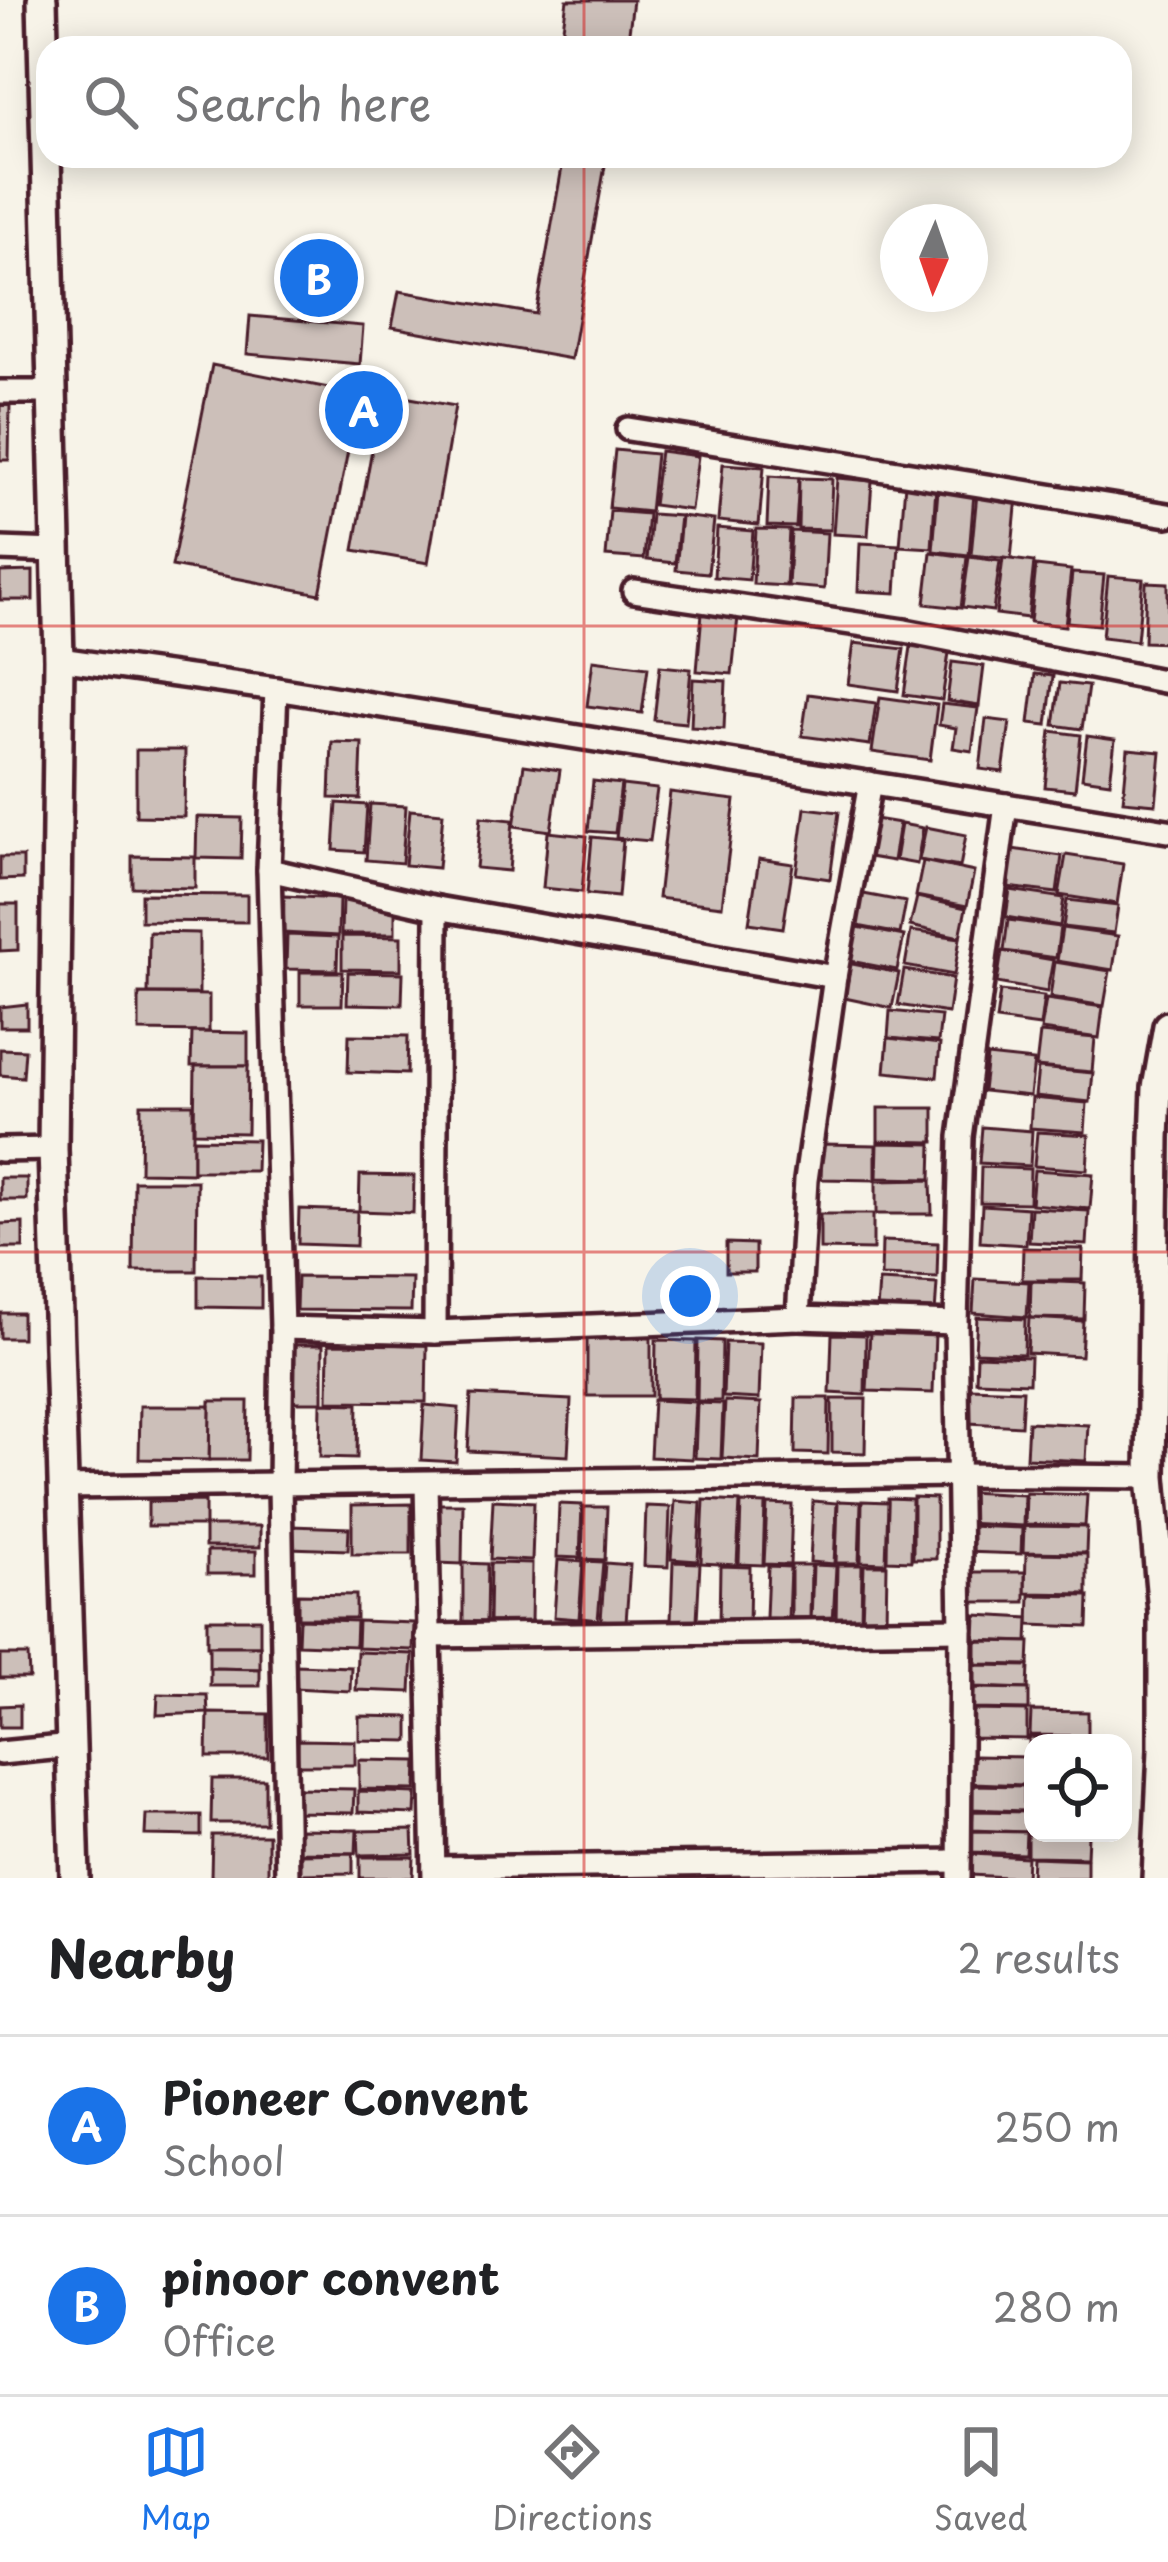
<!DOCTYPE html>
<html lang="en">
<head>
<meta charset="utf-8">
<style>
  body { margin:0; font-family:"Playpen Sans",sans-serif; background:#f6f6f6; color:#202124 }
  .controls { position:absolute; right:36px; bottom:36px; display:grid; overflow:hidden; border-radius:24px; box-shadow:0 6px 30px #0003 }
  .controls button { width:108px; height:108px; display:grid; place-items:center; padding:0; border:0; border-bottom:3px solid #e0e0e0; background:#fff; color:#202124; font:60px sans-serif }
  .compass { position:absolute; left:880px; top:204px; width:108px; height:108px; border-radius:50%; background:#fff; box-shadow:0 6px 30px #0003; rotate:182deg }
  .you { position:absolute; left:690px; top:1296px; width:42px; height:42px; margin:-30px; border:9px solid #fff; border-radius:50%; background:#1a73e8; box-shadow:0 0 0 18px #1a73e833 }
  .badge { display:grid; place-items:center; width:78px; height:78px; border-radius:50%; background:#1a73e8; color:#fff; font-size:39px; font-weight:700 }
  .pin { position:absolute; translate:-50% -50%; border:6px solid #fff; box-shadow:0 3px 12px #0006 }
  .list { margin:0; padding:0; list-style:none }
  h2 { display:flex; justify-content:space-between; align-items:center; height:156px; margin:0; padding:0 48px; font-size:51px }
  h2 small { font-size:39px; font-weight:400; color:#757577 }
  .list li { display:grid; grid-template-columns:78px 1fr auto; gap:36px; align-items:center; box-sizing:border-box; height:180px; padding:0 48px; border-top:3px solid #e0e0e0 }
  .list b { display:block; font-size:45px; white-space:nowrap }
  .list p { margin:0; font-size:39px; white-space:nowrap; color:#757577 }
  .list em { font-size:39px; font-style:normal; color:#757577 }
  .icon { flex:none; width:66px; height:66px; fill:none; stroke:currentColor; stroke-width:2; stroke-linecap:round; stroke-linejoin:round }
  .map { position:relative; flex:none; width:1168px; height:1878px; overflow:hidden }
  .search { position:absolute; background:#fff; box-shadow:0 6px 30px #0003; left:36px; right:36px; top:36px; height:132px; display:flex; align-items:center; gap:30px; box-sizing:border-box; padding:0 42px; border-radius:36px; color:#757577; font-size:45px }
  .sheet { height:516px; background:#fff }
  nav { display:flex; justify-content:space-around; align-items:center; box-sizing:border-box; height:168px; border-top:3px solid #e0e0e0; background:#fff; font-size:33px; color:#757577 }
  nav a { display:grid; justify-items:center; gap:6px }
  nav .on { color:#1a73e8 }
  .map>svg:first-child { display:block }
  .building { fill:#ccbfb9; stroke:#4a1f2b; stroke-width:3 }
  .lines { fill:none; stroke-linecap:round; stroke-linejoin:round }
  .street-casing { stroke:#4a1f2b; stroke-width:30 }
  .secondary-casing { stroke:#4a1f2b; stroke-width:36 }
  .street { stroke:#f7f3e8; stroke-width:21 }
  .secondary { stroke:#f7f3e8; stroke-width:27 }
  .grid { fill:none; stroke:#d62828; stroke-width:3; stroke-opacity:0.55 }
</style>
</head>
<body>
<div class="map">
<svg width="1168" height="1878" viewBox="0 0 1168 1878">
  <rect width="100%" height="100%" fill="#f7f3e8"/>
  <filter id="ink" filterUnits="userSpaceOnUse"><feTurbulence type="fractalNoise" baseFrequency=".00833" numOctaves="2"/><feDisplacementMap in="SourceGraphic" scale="24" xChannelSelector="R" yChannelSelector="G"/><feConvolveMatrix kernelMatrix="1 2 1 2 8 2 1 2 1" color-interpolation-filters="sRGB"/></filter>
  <g filter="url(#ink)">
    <g class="building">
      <path d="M567,0H633L627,48H560Z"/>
      <path d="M564,156L606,160L571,359L392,327L399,291L536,314Z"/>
      <path d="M250,316L363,326L360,364L247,354Z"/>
      <path d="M212,365L359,394L320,594L172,566Z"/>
      <path d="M382,393L455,406L428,563L354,550Z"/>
      <path d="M0,403H10L9,460H0Z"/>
      <path d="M615,450L656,454L650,512L609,508Z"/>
      <path d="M660,451L698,456L691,510L653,505Z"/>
      <path d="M723,464L764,467L759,525L718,521Z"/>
      <path d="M769,476L799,478L796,527L767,526Z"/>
      <path d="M799,478L832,479L830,530L798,529Z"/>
      <path d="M837,478L872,481L868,536L833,534Z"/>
      <path d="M905,483L936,485L932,548L900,546Z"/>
      <path d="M938,490L974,493L969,555L933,551Z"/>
      <path d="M977,493L1017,497L1011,559L971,555Z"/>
      <path d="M610,511L648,514L644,559L606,556Z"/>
      <path d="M651,514L680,516L675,563L647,560Z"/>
      <path d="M681,516L714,520L708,573L676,570Z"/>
      <path d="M717,528L753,531L749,580L714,577Z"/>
      <path d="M756,529L789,530L786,586L753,584Z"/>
      <path d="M791,531L827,533L824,589L788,586Z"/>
      <path d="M860,543L899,545L896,593L858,591Z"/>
      <path d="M931,552L967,557L961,608L925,604Z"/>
      <path d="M969,557L1000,561L993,611L962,607Z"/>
      <path d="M1003,558L1034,562L1028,618L996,614Z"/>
      <path d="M1036,566L1071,570L1065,626L1030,622Z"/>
      <path d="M33,571V600H0V572Z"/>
      <path d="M1072,573L1104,575L1099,625L1067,622Z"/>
      <path d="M1108,576L1143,579L1137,641L1102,637Z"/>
      <path d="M1146,582L1168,583V643L1144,642Z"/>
      <path d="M702,613L738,617L732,674L697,671Z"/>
      <path d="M912,640L950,646L942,700L904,695Z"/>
      <path d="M854,643L904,649L898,691L848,684Z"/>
      <path d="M593,660L648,667L642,713L587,706Z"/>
      <path d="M952,662L984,666L979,706L947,701Z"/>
      <path d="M660,666L691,669L686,723L654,720Z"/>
      <path d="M1035,674L1053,676L1047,725L1029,723Z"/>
      <path d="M693,679L726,681L724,729L691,727Z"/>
      <path d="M1060,683L1088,686L1082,729L1054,725Z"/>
      <path d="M808,694L876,703L870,745L802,736Z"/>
      <path d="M880,697L937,705L930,760L872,752Z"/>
      <path d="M942,704L978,708L972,751L953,748L956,728L939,725Z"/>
      <path d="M986,719L1010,722L1003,772L980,769Z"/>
      <path d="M1051,731L1081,735L1075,790L1045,787Z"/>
      <path d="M1087,736L1115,740L1110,782L1082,778Z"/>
      <path d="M332,742L362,743L360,799L330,798Z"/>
      <path d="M1128,749L1161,752L1156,804L1123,801Z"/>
      <path d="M136,750H185L184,817L136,816Z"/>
      <path d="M524,765L560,770L551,831L514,826Z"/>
      <path d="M593,781L621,784L615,833L588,831Z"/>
      <path d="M622,785L657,789L650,841L616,838Z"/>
      <path d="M670,792L735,800L722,906L658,898Z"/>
      <path d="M337,803L367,805L364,852L334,850Z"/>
      <path d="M370,804L406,806L402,863L366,860Z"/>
      <path d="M805,808L839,812L830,879L796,874Z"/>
      <path d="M410,810L443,813L438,868L405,865Z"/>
      <path d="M197,817L242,818L241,859L196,858Z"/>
      <path d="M481,817L513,820L509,871L476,868Z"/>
      <path d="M875,819L899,823L893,861L869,857Z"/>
      <path d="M901,824L923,828L917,864L895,860Z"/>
      <path d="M926,827L966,835L960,867L919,860Z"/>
      <path d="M548,832L587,836L582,892L543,888Z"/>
      <path d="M592,837L623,840L618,897L587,894Z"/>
      <path d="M1012,849L1062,856L1057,893L1007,887Z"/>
      <path d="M1066,855L1123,864L1117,904L1059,895Z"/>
      <path d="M132,856L195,857V888L132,887Z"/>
      <path d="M0,857H23V879L0,880Z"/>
      <path d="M759,859L793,864L783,928L749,923Z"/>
      <path d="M923,861L974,872L967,906L916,896Z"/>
      <path d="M1010,890L1064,898L1060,926L1006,917Z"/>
      <path d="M853,892L906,902L900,934L847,924Z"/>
      <path d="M141,894L247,895V922L141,921Z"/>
      <path d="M284,896L339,899L338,936L283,933Z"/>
      <path d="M917,897L966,908L960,937L910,926Z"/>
      <path d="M342,899H395V934H341Z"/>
      <path d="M1067,900L1118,906L1114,933L1063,927Z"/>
      <path d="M0,904H18V950L0,951Z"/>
      <path d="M1008,920L1060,927L1056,958L1004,951Z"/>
      <path d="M852,926L904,936L897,970L845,960Z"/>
      <path d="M1062,928L1118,936L1113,970L1057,961Z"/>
      <path d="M911,931L960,938L954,975L905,966Z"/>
      <path d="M149,932L199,933V994H148Z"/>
      <path d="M287,935L338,937L337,970L286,969Z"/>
      <path d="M342,936L401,937V970L342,969Z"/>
      <path d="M1002,951L1053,960L1047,992L997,983Z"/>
      <path d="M1055,962L1110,971L1104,1006L1050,997Z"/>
      <path d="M847,963L899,973L892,1008L840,997Z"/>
      <path d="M904,970L953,978L948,1013L898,1005Z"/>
      <path d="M300,972H343L342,1005H300Z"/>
      <path d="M348,972L403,973L402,1005L347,1004Z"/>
      <path d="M1000,991L1044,996L1040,1026L996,1020Z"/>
      <path d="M139,994L209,995V1032L139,1031Z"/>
      <path d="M1046,999L1103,1007L1099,1038L1041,1030Z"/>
      <path d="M27,1004V1027H0V1007Z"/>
      <path d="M890,1011L941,1016L938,1042L888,1038Z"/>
      <path d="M192,1032L248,1033V1066H191Z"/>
      <path d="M1040,1033L1095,1038L1092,1072L1036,1067Z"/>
      <path d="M349,1035L408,1036L407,1074L348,1072Z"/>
      <path d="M888,1038L940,1044L937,1077L885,1072Z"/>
      <path d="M0,1049L25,1050L23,1077L0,1075Z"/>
      <path d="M987,1056L1034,1061L1030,1096L983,1091Z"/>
      <path d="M195,1066H248L247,1133L194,1132Z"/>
      <path d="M1038,1068L1093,1073L1090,1102L1035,1096Z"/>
      <path d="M1032,1098L1087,1103L1085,1132L1030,1128Z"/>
      <path d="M141,1104H193V1173L140,1172Z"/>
      <path d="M878,1108H934V1142L878,1141Z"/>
      <path d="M982,1127L1032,1131L1030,1166L979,1163Z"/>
      <path d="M1037,1132L1089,1135L1087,1170L1034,1166Z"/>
      <path d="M193,1139L257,1140L256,1171H193Z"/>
      <path d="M878,1143L932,1144L931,1179L877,1178Z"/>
      <path d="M822,1144L876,1145V1180L821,1179Z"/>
      <path d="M981,1167L1030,1169L1029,1203L980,1202Z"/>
      <path d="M1034,1170L1093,1174L1090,1209L1031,1204Z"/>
      <path d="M360,1175L414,1176L413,1213L359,1211Z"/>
      <rect x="0" y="1178" width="27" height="22"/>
      <path d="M931,1180L932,1214H876V1181Z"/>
      <path d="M134,1181H197L196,1271H133Z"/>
      <path d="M982,1205L1028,1208L1026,1245L980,1242Z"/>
      <path d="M1031,1208L1089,1211L1087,1245L1029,1242Z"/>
      <path d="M299,1209L357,1211L356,1246L298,1244Z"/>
      <path d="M820,1214H873V1250L820,1249Z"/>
      <path d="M23,1223V1248H0V1224Z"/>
      <path d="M882,1241L938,1243L937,1278L881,1276Z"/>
      <path d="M726,1243L755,1244V1272H726Z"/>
      <path d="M1023,1248L1083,1249L1082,1280H1022Z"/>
      <path d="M198,1276L261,1277V1308L198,1307Z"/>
      <path d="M297,1277L412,1278L411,1311L296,1310Z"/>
      <path d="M975,1279L1029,1282L1027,1317L973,1313Z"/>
      <path d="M879,1281L937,1284L935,1313L877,1311Z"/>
      <path d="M1031,1281L1085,1283L1084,1319L1030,1318Z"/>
      <rect x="0" y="1313" width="22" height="25"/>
      <path d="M977,1317L1025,1319L1024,1354L975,1352Z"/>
      <path d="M1029,1318L1083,1321L1081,1356L1027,1353Z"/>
      <path d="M870,1331L935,1333L933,1393L867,1391Z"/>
      <path d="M832,1334L866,1335L865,1395L830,1393Z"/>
      <rect x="587" y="1338" width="64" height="58"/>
      <path d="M656,1340L696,1341L695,1399L655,1398Z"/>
      <path d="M698,1340L722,1341L721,1401H697Z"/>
      <path d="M725,1342L761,1343L759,1399L723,1397Z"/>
      <path d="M329,1344L427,1345L426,1402L328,1401Z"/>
      <rect x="289" y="1345" width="34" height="57"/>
      <path d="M977,1355L1030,1357L1029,1383L976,1381Z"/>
      <path d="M970,1388L1023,1390L1021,1426L969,1423Z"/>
      <path d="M471,1395L571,1400L568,1456L468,1451Z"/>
      <path d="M796,1398H829L828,1454L795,1453Z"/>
      <path d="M832,1399H866L865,1453L832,1452Z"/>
      <path d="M653,1400L695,1402L692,1459L650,1457Z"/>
      <path d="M210,1401H248L247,1460H209Z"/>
      <path d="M725,1401L761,1403L759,1460L722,1458Z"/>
      <path d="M321,1403L358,1404L357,1458L320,1457Z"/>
      <path d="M697,1403L723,1404L721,1459L695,1458Z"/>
      <path d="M424,1405L459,1408L456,1462L421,1460Z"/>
      <path d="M140,1406H210L209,1460L139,1459Z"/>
      <path d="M1028,1422L1088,1425L1086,1461L1026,1458Z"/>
      <path d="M966,1492L1024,1495L1023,1526L965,1523Z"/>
      <path d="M1026,1493L1087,1495L1085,1526L1025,1524Z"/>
      <path d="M913,1497L936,1498V1559H913Z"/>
      <path d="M888,1498L912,1499L911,1561L887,1560Z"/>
      <path d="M493,1500L534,1502L532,1561L490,1559Z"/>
      <path d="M704,1500L740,1502L737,1565L701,1563Z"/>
      <path d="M205,1501V1526H148V1502Z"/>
      <path d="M675,1501L701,1503L698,1561L671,1559Z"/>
      <path d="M813,1501L837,1503L834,1564L810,1562Z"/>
      <path d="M838,1501L861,1502L859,1563H836Z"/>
      <path d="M862,1501L888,1502L886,1563L861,1562Z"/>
      <path d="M741,1503L765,1504L763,1565L739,1564Z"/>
      <path d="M411,1504V1554H352V1505Z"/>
      <path d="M437,1504H463L462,1564L437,1563Z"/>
      <path d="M559,1504L582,1505L580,1558L557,1557Z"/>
      <path d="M767,1504L792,1505L790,1565L764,1564Z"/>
      <path d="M646,1506L670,1507L668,1567L644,1566Z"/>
      <path d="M584,1507H607L605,1560L582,1559Z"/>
      <rect x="205" y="1526" width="55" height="21"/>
      <path d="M290,1526L349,1528L348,1550L289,1548Z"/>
      <path d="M965,1526L1022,1528L1021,1554L965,1552Z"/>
      <path d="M1024,1526L1087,1527L1086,1553L1023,1552Z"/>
      <rect x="207" y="1551" width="49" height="23"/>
      <path d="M1026,1553L1087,1554V1594L1025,1593Z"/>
      <path d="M558,1560L583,1562L579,1619L554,1617Z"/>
      <path d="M585,1561L603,1562L598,1620L581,1618Z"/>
      <path d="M673,1562L700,1563L697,1620H671Z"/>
      <path d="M463,1563L487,1564L486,1622L463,1621Z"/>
      <path d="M490,1563L532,1564L531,1623L489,1622Z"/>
      <path d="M605,1563L630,1565L626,1622L601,1620Z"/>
      <path d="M791,1565H811L810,1618H791Z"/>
      <path d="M813,1565L836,1566L833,1623L811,1622Z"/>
      <path d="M837,1565H862L861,1623H836Z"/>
      <path d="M864,1565H887L886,1622H862Z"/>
      <path d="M720,1566L750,1567L749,1626L719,1625Z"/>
      <path d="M768,1566L790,1567L788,1619L766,1618Z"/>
      <rect x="967" y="1572" width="58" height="30"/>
      <path d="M298,1594L356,1595V1618H298Z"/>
      <path d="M1030,1595L1089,1596L1088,1627L1029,1625Z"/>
      <path d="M976,1615L1029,1618L1028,1642L975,1640Z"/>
      <rect x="207" y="1619" width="53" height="27"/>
      <path d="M299,1619L356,1621L355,1646L298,1644Z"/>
      <path d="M358,1621L414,1623L413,1650L357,1648Z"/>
      <path d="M976,1641L1030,1642L1029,1665L976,1664Z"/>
      <path d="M209,1646H260V1669L209,1668Z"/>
      <path d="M357,1652L413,1654L411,1692L356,1690Z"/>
      <path d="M0,1655H28L29,1678H0Z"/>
      <path d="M295,1665L351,1667L350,1691L294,1688Z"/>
      <path d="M975,1665L1029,1666L1028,1689L975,1687Z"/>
      <path d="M210,1668L260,1669V1686H210Z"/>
      <path d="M974,1688L1029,1689V1710L973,1709Z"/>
      <path d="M158,1694L207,1695L208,1713L157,1715Z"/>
      <path d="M20,1705V1727H0V1706Z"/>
      <path d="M972,1710L1027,1711V1739L971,1738Z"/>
      <path d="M1031,1711L1088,1712V1736L1030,1735Z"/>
      <path d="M208,1713L268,1714V1757H207Z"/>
      <path d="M359,1716L409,1717V1741L359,1740Z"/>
      <path d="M1029,1737L1088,1738V1743H1033V1759H1029Z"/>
      <path d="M298,1740L355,1741V1765H297Z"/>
      <path d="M974,1756L1025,1757V1785L973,1783Z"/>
      <path d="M359,1760L417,1761L416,1790L359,1789Z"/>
      <path d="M212,1779H265V1823H211Z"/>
      <path d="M972,1785L1024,1786V1811L971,1809Z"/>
      <path d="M295,1788L354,1789L353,1813L295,1812Z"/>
      <path d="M358,1791L416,1793L415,1814L358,1812Z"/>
      <path d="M973,1811L1027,1812L1026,1832L972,1830Z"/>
      <path d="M146,1815H201V1836L145,1835Z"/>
      <path d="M300,1829L357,1830L356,1853L300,1852Z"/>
      <path d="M413,1830L414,1854L359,1855L358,1831Z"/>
      <path d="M972,1831L1026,1832L1025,1854L971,1852Z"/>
      <path d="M1027,1834L1088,1835L1087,1857L1027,1856Z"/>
      <path d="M212,1835H268V1877H211Z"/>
      <path d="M353,1853V1873L301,1874V1854Z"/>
      <path d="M972,1854L1027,1857L1026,1878L971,1875Z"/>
      <path d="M360,1857H414L413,1878H360Z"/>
      <path d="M1032,1857L1087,1859V1878H1031Z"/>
    </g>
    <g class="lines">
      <defs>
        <g id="street">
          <path d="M0,392H53"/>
          <path d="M628,429L1168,515"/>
          <path d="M0,549L56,551"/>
          <path d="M634,591L905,631L1168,682"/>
          <path d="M59,659L276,689L1168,831"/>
          <path d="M276,689L269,870L437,908L835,977"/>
          <path d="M269,870L282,1328L435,1332"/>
          <path d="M437,908L435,1332L798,1318L806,1180L835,977L870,783"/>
          <path d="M0,1150L53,1149"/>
          <path d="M798,1318L956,1323"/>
          <path d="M282,1328L280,1484L287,1878"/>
          <path d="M426,1483L434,1877"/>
          <path d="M63,1487L957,1475L1151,1477"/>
          <path d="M427,1636L961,1629"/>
          <path d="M0,1753L73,1746"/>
          <path d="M434,1868L959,1861"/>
          <path d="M959,1878L961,1629L956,1323L961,1137L1006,805"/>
        </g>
        <g id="secondary">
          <path d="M42,0L59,659L53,1149L75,1878"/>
          <path d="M1157,1878L1163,1750V1612L1151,1477L1155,1138L1157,1088L1168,1026"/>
        </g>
      </defs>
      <use href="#street" class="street-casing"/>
      <use href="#secondary" class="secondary-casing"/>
      <use href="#street" class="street"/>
      <use href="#secondary" class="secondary"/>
    </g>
  </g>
  <path class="grid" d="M584,0V48M584,156V1878M0,626H1168M0,1252H1168"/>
</svg>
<div class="controls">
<button><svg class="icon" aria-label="locate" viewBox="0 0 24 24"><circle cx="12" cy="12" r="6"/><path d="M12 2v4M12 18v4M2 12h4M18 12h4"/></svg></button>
</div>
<svg class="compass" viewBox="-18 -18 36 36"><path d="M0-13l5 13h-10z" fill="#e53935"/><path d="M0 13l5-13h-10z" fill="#757577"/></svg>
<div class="you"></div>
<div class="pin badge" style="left:364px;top:410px">A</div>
<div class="pin badge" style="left:319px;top:278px">B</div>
<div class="search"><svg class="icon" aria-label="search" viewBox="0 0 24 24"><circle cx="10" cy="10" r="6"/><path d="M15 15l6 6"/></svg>Search here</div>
</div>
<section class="sheet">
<h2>Nearby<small>2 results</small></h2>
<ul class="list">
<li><span class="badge">A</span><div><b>Pioneer Convent</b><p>School</p></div><em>250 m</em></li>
<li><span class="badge">B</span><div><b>pinoor convent</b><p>Office</p></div><em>280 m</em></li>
</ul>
</section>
<nav>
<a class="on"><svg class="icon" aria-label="map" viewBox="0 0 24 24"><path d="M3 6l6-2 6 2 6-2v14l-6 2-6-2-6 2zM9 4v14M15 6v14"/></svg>Map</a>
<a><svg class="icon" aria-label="directions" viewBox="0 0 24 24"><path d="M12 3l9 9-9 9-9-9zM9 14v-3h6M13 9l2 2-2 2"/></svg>Directions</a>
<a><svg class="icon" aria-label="saved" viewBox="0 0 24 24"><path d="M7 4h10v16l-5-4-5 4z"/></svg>Saved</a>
</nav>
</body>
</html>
